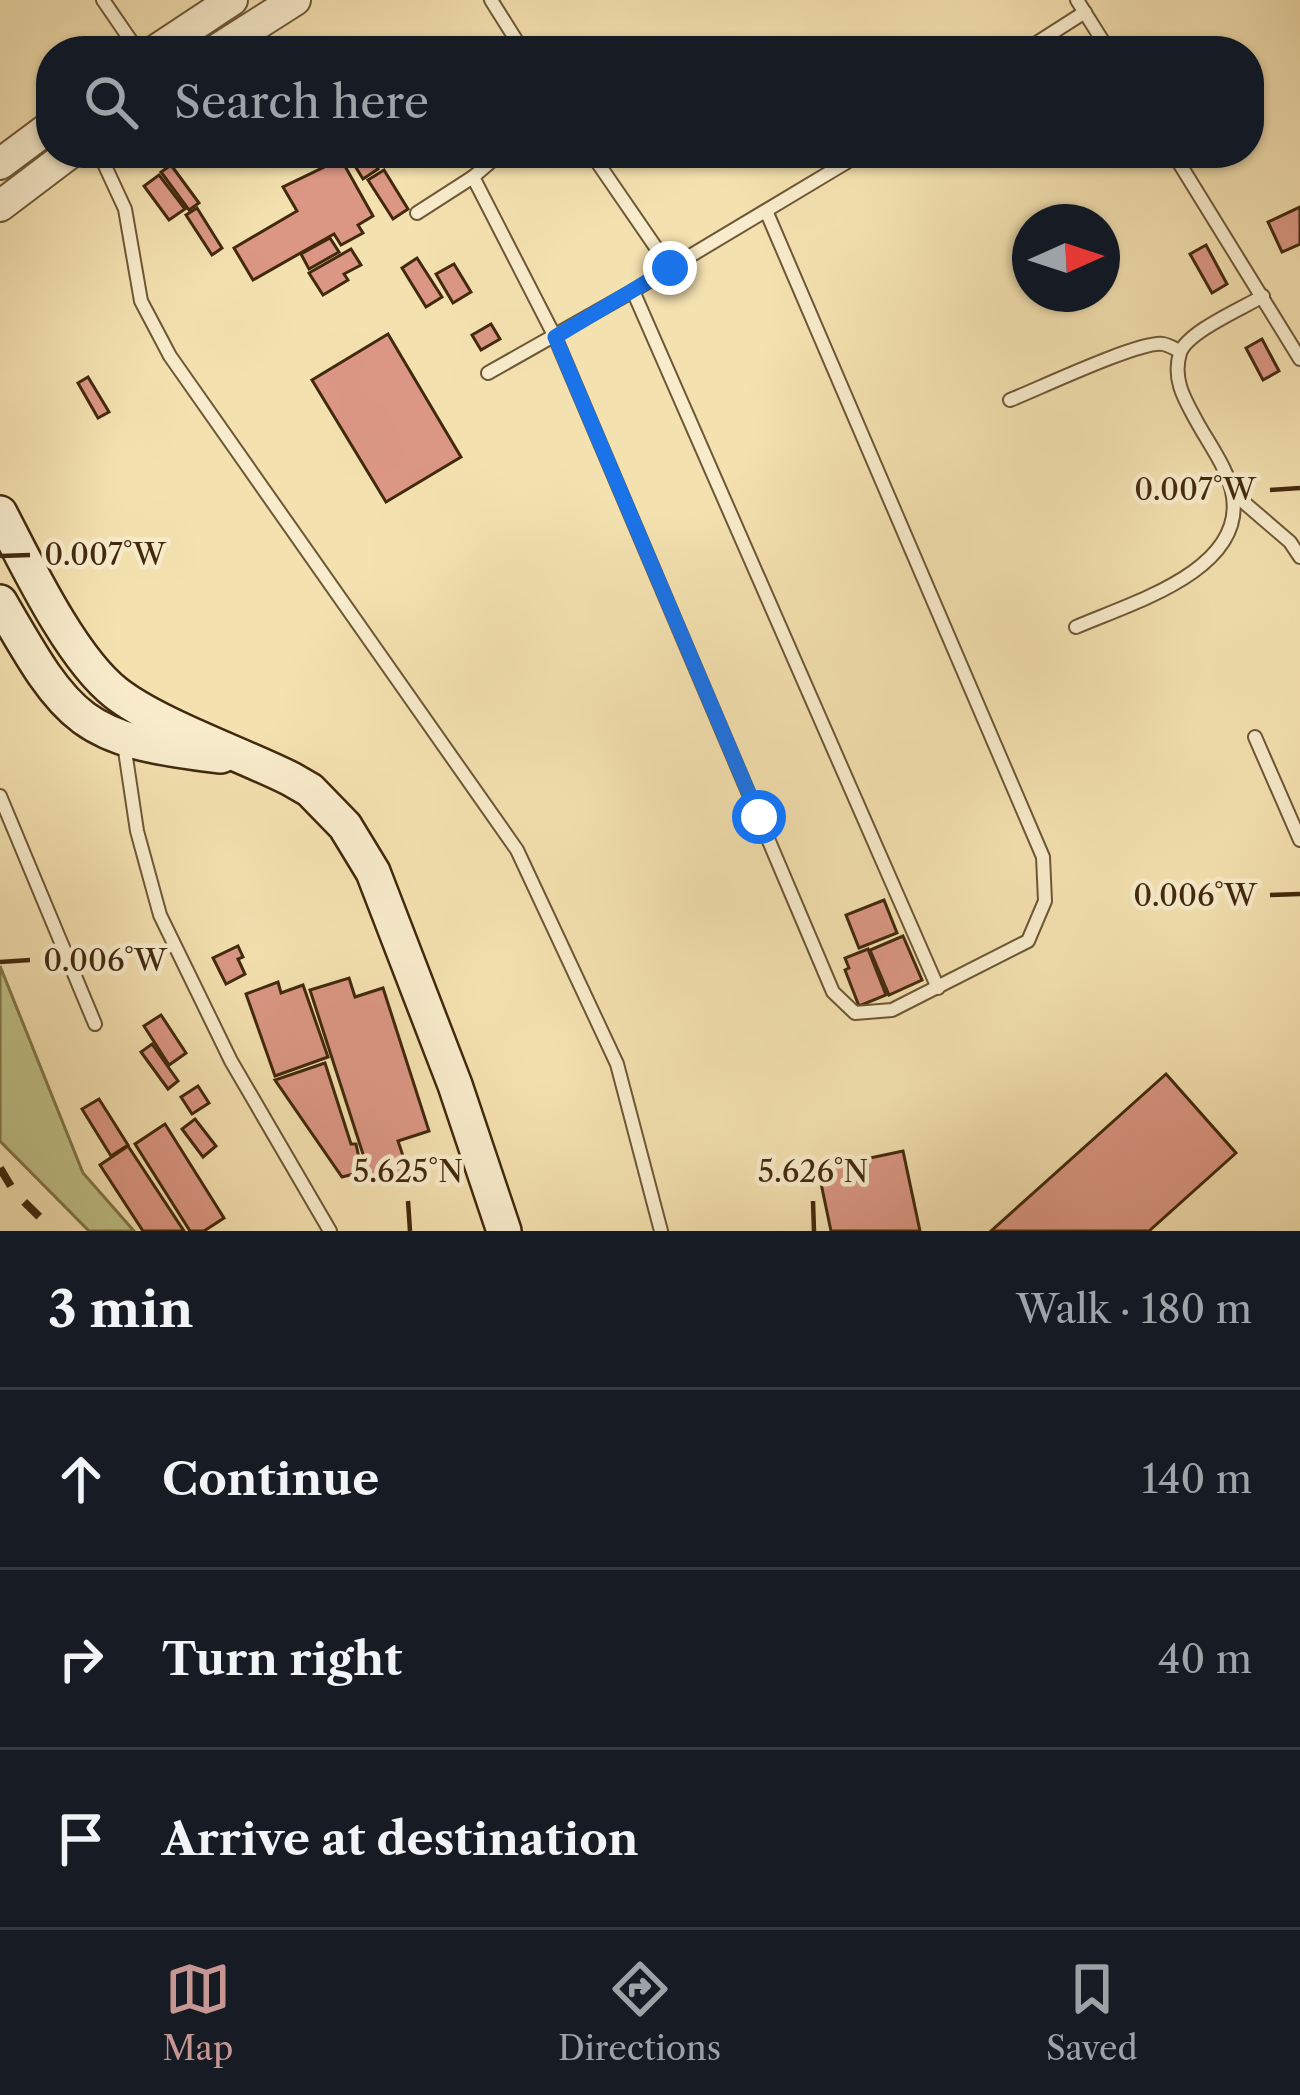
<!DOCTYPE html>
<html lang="en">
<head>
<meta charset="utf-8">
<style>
  body { margin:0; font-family:"Libre Caslon Text",serif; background:#242831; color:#f1f3f6 }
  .compass { position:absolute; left:1012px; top:204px; width:108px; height:108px; border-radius:50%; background:#171b24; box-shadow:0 3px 9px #0004; rotate:87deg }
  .stop { position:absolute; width:36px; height:36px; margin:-27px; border:9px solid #1a73e8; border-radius:50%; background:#fff }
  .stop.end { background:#1a73e8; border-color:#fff; box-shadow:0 3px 12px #0008 }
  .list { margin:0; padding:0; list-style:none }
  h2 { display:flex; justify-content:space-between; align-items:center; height:156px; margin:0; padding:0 48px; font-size:51px }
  h2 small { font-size:39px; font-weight:400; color:#9ea1a6 }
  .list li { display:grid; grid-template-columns:78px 1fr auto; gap:36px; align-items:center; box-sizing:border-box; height:180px; padding:0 48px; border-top:3px solid #363941 }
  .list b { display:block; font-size:45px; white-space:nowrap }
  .list em { font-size:39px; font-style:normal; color:#9ea1a6 }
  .icon { flex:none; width:66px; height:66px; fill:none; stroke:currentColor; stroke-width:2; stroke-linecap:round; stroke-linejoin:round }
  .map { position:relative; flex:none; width:1300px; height:1231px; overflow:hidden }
  .search { position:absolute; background:#171b24; box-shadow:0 3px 9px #0004; left:36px; right:36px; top:36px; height:132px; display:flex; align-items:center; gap:30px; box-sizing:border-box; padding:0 42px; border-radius:48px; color:#9ea1a6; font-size:45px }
  .sheet { height:696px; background:#171b24 }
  nav { display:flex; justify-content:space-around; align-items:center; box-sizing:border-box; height:168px; border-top:3px solid #363941; background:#171b24; font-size:33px; color:#9ea1a6 }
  nav a { display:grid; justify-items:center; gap:6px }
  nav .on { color:#c59692 }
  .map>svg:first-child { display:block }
  .green { fill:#c0c288; stroke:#81764a; stroke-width:3 }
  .building { fill:#db9784; stroke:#42290d; stroke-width:3 }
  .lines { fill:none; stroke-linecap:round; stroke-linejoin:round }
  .service-casing { stroke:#6e5736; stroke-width:16 }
  .tertiary-casing { stroke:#6e5736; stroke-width:34 }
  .secondary-casing { stroke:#42290d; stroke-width:38 }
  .service { stroke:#f8eccc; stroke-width:12 }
  .tertiary { stroke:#f8eccc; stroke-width:30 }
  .secondary { stroke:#f8eccc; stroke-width:33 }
  .rail { stroke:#42290d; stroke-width:8; stroke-dasharray:21 21; stroke-linecap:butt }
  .route { stroke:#1a73e8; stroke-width:15 }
  .ticks { fill:none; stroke:#42290d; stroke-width:4.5 }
  .ticks-label { font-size:30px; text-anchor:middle; fill:#42290d; stroke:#f8eccc; stroke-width:9; stroke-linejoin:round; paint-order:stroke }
</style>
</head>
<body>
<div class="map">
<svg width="1300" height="1231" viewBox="0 0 1300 1231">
  <rect width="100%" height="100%" fill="#f4e1b0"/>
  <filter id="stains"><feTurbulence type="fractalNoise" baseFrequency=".00167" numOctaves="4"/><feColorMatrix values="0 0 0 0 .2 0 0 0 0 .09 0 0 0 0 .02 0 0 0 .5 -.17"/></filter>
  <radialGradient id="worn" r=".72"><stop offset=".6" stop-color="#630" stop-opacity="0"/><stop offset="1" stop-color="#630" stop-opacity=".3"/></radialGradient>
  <path class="green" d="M0,966L83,1173L134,1231H89L0,1141Z"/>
  <g class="building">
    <path d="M347,153H368L378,169L363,179Z"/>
    <path d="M341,159L373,216L358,225L363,233L341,245L334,234L253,280L234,248L297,211L283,187Z"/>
    <path d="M171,165L199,203L189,210L161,172Z"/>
    <path d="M384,170L408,209L393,219L368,180Z"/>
    <path d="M159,175L185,209L169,220L144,186Z"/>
    <path d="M1300,207V244L1282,252L1268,222Z"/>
    <path d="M197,208L222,248L212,255L186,215Z"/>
    <path d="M330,238L339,252L309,269L301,254Z"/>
    <path d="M1206,245L1227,284L1212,293L1190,254Z"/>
    <path d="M351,249L361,265L344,274L348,280L323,295L309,273Z"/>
    <path d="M417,258L442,297L426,307L402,268Z"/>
    <path d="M454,264L471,292L453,303L436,274Z"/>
    <path d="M491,324L500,339L481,350L472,335Z"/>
    <path d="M388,334L461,457L386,502L312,380Z"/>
    <path d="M1262,339L1279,371L1263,380L1246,348Z"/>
    <path d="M88,377L109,412L98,418L78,383Z"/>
    <path d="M884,900L897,933L859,948L846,915Z"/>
    <path d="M903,936L922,980L889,995L870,950Z"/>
    <path d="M238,946L243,957L238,959L245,974L226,984L213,958Z"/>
    <path d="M868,949L886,995L859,1006L845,970L849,968L845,958Z"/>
    <path d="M349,978L355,997L383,988L429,1131L398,1141L408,1171L372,1182L310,990Z"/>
    <path d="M278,982L281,993L303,985L328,1057L275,1076L246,994Z"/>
    <path d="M161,1015L186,1053L169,1065L144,1026Z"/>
    <path d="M152,1044L178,1081L168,1089L141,1052Z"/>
    <path d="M325,1063L351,1144H356L362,1172L342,1177L275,1080Z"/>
    <path d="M1166,1074L1236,1153L1149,1231H991Z"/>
    <path d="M198,1086L209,1103L192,1114L181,1097Z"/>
    <path d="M99,1099L128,1145L111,1156L82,1109Z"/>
    <path d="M195,1119L216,1146L203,1157L182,1129Z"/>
    <path d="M165,1124L224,1218L204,1231H190L135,1144Z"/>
    <path d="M128,1146L184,1231H143L100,1165Z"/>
    <path d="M903,1151L920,1231H831L818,1169Z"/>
  </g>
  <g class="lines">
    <defs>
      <g id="service">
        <path d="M103,0L138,51"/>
        <path d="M491,0L523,51"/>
        <path d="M1077,0L1109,51"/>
        <path d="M1024,51L1085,12"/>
        <path d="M99,153L125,209L141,301L170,356L517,850L617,1064L661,1231"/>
        <path d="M591,153L670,268L633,291L938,988"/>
        <path d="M1173,153L1300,359"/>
        <path d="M473,177L501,153"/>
        <path d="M417,213L473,177L555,337L833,992L855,1013L892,1010L1028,941L1045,901L1043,857L767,213"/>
        <path d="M670,268L862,153"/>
        <path d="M488,373L633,291"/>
        <path d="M1010,400C1038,389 1141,340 1163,344C1169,345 1175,349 1180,351"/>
        <path d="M1233,493L1290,542L1300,557"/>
        <path d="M1076,627C1131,603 1244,571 1233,497C1230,472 1209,444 1197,422C1185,400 1172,380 1180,353C1187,332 1243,308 1263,296"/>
        <path d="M1255,737L1300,840"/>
        <path d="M124,744L137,831L160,915L231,1061L330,1231"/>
        <path d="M0,796L95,1024"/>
      </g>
      <g id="tertiary">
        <path d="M155,51L232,0"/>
        <path d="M215,51L295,0"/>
        <path d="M0,164L51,126"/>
        <path d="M0,206L70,153"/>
      </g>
      <g id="secondary">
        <path d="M0,513C27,565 71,658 116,693C157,725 241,754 291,779L310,790L345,826L373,872L455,1085L504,1231"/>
        <path d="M0,602C69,722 81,740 221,756"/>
      </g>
    </defs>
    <use href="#service" class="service-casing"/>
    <use href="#tertiary" class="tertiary-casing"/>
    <use href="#secondary" class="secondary-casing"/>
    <use href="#service" class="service"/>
    <use href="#tertiary" class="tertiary"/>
    <use href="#secondary" class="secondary"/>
    <path class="rail" d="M0,1168L15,1193L54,1231"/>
  </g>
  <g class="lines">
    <path class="route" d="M670,268L555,337L759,817"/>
  </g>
  <path class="ticks" d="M1270,490L1300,488M0,556L30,555M1270,895L1300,894M0,962L30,960M408,1201L410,1231M813,1201L814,1231"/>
  <g class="ticks-label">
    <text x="1195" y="500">0.007°W</text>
    <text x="105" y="565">0.007°W</text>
    <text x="1195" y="906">0.006°W</text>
    <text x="105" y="971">0.006°W</text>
    <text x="408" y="1182">5.625°N</text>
    <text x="813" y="1182">5.626°N</text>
  </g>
  <rect width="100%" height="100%" filter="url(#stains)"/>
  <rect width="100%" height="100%" fill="url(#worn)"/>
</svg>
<svg class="compass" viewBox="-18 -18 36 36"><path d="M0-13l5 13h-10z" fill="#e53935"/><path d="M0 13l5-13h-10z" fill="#9ea1a6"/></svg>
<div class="stop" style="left:759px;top:817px"></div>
<div class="stop end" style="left:670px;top:268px"></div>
<div class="search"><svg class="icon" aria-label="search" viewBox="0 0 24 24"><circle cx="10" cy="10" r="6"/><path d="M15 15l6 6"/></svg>Search here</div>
</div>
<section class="sheet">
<h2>3 min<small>Walk · 180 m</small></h2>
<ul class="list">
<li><svg class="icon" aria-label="ahead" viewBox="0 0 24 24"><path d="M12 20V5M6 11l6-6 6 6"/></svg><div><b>Continue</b></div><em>140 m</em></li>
<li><svg class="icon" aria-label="right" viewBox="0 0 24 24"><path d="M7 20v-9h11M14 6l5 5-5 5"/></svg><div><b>Turn right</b></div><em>40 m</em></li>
<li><svg class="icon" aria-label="arrive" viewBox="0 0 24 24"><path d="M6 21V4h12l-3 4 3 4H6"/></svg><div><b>Arrive at destination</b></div></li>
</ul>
</section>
<nav>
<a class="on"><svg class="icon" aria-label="map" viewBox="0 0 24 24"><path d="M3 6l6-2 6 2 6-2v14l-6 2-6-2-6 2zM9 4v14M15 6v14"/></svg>Map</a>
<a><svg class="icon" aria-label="directions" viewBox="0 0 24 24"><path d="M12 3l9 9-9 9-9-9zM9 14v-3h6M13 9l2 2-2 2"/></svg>Directions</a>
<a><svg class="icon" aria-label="saved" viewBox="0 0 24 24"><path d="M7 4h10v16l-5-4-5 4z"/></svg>Saved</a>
</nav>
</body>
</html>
